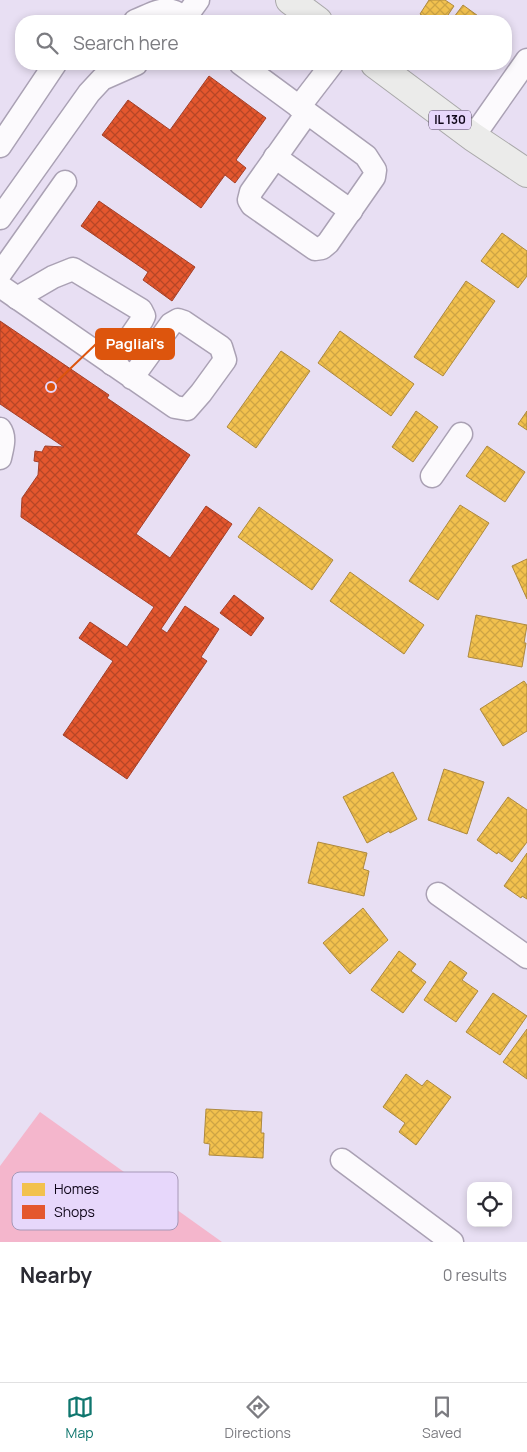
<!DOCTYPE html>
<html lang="en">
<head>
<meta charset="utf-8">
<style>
  body { margin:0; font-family:Manrope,sans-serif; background:#f2f2f3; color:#2b2b33 }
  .controls { position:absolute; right:15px; bottom:15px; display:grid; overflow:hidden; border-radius:10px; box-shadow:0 2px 8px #0003 }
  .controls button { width:45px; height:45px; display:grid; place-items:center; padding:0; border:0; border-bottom:1px solid #e1e1e2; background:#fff; color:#2b2b33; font:25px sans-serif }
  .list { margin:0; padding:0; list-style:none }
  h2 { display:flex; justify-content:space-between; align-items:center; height:65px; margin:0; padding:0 20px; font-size:21px }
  h2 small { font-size:16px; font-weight:400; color:#7c7c81 }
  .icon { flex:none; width:28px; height:28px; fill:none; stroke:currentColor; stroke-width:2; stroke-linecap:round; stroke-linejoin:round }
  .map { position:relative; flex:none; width:527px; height:1242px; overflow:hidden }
  .search { position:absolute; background:#fff; box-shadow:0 2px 8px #0003; left:15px; right:15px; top:15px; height:55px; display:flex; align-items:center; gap:12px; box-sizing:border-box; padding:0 18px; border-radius:20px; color:#7c7c81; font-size:19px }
  .sheet { height:140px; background:#fff }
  nav { display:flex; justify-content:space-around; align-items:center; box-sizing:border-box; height:70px; border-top:1px solid #e1e1e2; background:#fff; font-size:14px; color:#7c7c81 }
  nav a { display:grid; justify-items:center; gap:2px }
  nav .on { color:#0f766e }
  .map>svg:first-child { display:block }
  .green { fill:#f4b6cc }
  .homes { fill:url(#homes-cross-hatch); stroke:#ae893e }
  .shops { fill:url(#shops-cross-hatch); stroke:#a43f28 }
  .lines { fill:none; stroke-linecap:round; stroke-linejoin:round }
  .minor-casing { stroke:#aaa1b4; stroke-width:25 }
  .major-casing { stroke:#a9a8a9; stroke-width:30 }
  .minor { stroke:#fcfafd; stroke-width:22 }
  .major { stroke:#ebebea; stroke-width:28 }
  .labels { text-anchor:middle; stroke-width:5; stroke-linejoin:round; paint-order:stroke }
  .shield { fill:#e7d7fb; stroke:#50455d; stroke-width:1 }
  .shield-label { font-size:12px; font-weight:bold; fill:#0f0619 }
  .key { fill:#e7d7fb; stroke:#a698b7; stroke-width:1 }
  .key-label { font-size:14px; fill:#0f0619 }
  .leader { fill:none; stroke:#dd550d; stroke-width:2 }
  .callout-dot { fill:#dd550d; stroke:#e7d7fb; stroke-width:2 }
  .callout { fill:#dd550d; stroke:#dd550d; stroke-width:2 }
  .callout-label { font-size:15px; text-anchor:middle; font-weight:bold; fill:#fff }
</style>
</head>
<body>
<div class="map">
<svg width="527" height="1242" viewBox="0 0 527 1242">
  <defs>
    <pattern id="homes-cross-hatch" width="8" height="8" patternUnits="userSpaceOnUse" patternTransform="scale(1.25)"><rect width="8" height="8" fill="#f2c14e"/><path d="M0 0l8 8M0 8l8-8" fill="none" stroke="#cea444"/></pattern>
    <pattern id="shops-cross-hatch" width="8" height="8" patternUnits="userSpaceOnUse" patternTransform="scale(1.25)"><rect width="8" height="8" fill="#e4572e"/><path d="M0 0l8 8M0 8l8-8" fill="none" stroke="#b74626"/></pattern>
  </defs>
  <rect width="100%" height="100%" fill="#e8dff3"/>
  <path class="green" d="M40,1112L222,1242H0V1166Z"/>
  <g class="homes">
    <path d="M429,0H445L454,6L444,21H431L420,14Z"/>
    <path d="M463,5L485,21H451Z"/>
    <path d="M502,233L527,251V276L518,288L481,261Z"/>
    <path d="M466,281L495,301L443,376L414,357Z"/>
    <path d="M340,331L414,384L391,416L318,363Z"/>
    <path d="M281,351L310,371L256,448L227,427Z"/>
    <path d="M416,411L438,427L413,462L392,447Z"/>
    <path d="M527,411V430L518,424Z"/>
    <path d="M487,446L525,472L505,502L466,476Z"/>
    <path d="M460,505L489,523L438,600L409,581Z"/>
    <path d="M259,507L333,560L312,590L238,537Z"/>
    <path d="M527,559V599L512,566Z"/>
    <path d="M350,572L424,625L404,654L330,601Z"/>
    <path d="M476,615L527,625L524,643H526L522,667L468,657Z"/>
    <path d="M524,681L527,685V731L503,746L480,709Z"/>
    <path d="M444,769L484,782L467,834L428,820Z"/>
    <path d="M393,772L417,819L390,833L389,831L367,843L343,797Z"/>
    <path d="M508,797L527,810V842L512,862L498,852L497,854L477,840Z"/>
    <path d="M318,842L367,853L363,869L369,871L364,896L308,883Z"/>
    <path d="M527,853V899L522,896L521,898L504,886Z"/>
    <path d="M363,908L388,940L350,974L323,943Z"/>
    <path d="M399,951L416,964L411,971L426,982L403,1013L371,990Z"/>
    <path d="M450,961L467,973L462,980L478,991L456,1022L424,1000Z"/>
    <path d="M493,993L527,1016L500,1055L466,1032Z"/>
    <path d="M527,1029V1079L503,1062Z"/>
    <path d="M406,1074L422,1086L427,1080L451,1097L416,1145L399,1132L405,1123L383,1107Z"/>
    <path d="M206,1109L262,1112L261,1133H264L263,1158L209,1155L210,1144L204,1143Z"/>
  </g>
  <g class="shops">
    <path d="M209,76L266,118L236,160L246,168L235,183L225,175L201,208L102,135L128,100L170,130Z"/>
    <path d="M99,201L195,267L172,301L143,280L148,272L81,226Z"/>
    <path d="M0,321L109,395L107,398L190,455L136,534L170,558L206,506L232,524L161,629L167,633L185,606L219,629L201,657L207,661L127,779L63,735L113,661L79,638L90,622L127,647L154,607L21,517L22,498L38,475L39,462L34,461L35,451L42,452L45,446L64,447L0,404Z"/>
    <path d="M234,595L264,618L251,636L220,613Z"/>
  </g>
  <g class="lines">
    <defs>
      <g id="minor">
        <path d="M185,18L198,0"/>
        <path d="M135,21C157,12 168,2 188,21"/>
        <path d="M241,64L366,156L375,170L374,177L328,243L322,248L315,249L252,205L249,200L251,192L307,113"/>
        <path d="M299,107L332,64"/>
        <path d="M473,137L527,60"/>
        <path d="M0,146L55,64"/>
        <path d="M275,157L351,211"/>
        <path d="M0,218L89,93L102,79L136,64"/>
        <path d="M0,274L65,182"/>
        <path d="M0,286L175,407L187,409L201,393L225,360L221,347L184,322L178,320L171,324L132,378"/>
        <path d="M17,298L53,277L73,269L141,310L144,316L142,320L112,364"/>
        <path d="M0,429C6,437 2,449 0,458"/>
        <path d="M432,476L461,434"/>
        <path d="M438,894L527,957"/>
        <path d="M342,1160L452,1242"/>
      </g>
      <g id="major">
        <path d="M290,0L318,21"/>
        <path d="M375,64L473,137L527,173"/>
      </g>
    </defs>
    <use href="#minor" class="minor-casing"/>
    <use href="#major" class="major-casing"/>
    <use href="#minor" class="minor"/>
    <use href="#major" class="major"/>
  </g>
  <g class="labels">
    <rect class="shield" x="429" y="110.5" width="42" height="19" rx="4"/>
    <g class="shield-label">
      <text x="450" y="124">IL 130</text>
    </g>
  </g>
  <rect x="12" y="1172" width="166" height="58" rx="8" class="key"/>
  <rect x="22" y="1183" width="23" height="13" fill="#f2c14e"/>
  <rect x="22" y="1205" width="23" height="14" fill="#e4572e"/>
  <g class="key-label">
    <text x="54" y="1194">Homes</text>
    <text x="54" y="1217">Shops</text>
  </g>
  <path class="leader" d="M51 387L96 344"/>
  <circle class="callout-dot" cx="51" cy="387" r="5"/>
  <rect class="callout" x="96" y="329" width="78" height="30" rx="5"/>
  <g class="callout-label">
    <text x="135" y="349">Pagliai's</text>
  </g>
</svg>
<div class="controls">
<button><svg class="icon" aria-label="locate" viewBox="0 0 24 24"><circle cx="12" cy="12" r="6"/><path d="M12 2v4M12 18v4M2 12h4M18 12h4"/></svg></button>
</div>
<div class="search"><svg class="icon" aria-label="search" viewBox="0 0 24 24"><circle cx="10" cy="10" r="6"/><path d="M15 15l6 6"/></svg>Search here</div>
</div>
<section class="sheet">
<h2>Nearby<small>0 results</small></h2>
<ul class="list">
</ul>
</section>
<nav>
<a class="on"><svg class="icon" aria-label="map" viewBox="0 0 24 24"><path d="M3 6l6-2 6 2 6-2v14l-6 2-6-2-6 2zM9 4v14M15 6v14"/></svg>Map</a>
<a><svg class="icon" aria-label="directions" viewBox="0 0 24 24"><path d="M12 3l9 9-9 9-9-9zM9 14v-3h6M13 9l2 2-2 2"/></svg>Directions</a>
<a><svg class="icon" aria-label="saved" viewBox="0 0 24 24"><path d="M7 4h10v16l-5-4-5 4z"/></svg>Saved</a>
</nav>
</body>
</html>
